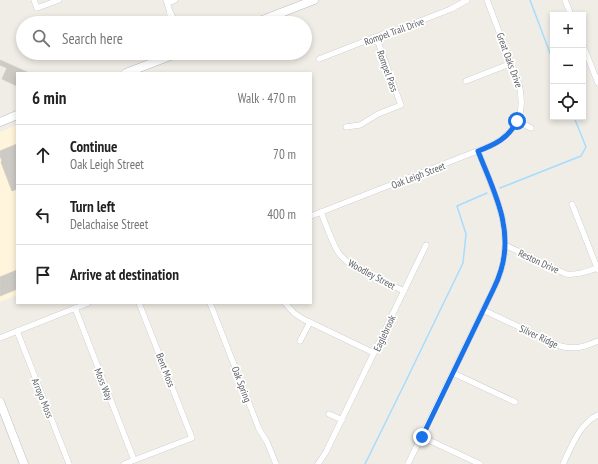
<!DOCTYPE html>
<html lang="en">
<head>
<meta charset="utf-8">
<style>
  body { margin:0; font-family:"PT Sans Narrow",sans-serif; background:#f6f6f6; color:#222 }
  .controls { position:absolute; right:12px; top:12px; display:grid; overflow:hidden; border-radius:0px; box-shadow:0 2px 6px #0003 }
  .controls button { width:36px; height:36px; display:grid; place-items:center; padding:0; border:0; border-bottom:1px solid #e0e0e0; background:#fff; color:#222; font:20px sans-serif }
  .stop { position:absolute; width:12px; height:12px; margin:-9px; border:3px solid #1a73e8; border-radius:50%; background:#fff }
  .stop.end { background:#1a73e8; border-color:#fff; box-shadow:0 1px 4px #0008 }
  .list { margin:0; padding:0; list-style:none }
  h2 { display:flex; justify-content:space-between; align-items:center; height:52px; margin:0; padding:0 16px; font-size:17px }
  h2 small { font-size:13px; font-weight:400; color:#767676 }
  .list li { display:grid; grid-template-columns:26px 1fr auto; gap:12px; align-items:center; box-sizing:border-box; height:60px; padding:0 16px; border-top:1px solid #e0e0e0 }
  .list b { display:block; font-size:15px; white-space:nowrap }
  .list p { margin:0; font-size:13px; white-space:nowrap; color:#767676 }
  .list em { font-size:13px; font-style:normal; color:#767676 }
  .icon { flex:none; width:22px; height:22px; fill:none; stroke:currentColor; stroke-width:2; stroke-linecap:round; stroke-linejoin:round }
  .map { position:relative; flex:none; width:598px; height:464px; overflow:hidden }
  .search { position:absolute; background:#fff; box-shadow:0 2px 6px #0003; left:16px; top:16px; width:296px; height:44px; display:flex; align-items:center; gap:10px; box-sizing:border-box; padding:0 14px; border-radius:22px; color:#767676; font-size:15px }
  .panel { position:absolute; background:#fff; box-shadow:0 2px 6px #0003; left:16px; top:72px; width:296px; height:232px; border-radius:0px }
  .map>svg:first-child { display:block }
  .commercial { fill:#fff5dc }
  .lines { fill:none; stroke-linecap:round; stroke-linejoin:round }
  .stream { stroke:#a6ddff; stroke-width:1.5 }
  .building { fill:#cdcac5; stroke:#d5cfc4 }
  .minor-casing { stroke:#b8bbbf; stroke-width:6 }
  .secondary-casing { stroke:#b7bbc0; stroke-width:9 }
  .minor { stroke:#fff; stroke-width:5.5 }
  .secondary { stroke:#fff; stroke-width:8 }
  .route { stroke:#1a73e8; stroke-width:5 }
  .labels { text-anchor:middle; stroke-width:3.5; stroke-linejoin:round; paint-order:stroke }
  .street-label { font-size:10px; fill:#5d6266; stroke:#fff }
</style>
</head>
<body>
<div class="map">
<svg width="598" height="464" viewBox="0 0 598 464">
  <rect width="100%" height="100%" fill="#f0ede6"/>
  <path class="commercial" d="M17,125V295L0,302V132Z"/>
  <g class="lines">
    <g class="stream">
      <path d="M530,0L553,61"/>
      <path d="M500,188L581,156L586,147L574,117"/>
      <path d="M365,464L403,387L463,263L466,234L457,206L487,193"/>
    </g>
  </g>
  <g class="building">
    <path d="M0,60L29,73H17V86L2,79L7,68L0,65Z"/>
    <path d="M17,144V189L12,191L1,162L2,161L0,156V151Z"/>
    <path d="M17,270V289L0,296V277Z"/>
  </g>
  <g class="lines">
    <defs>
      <g id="minor">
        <path d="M34,0L37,8L59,0"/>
        <path d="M166,0L170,12L176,23"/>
        <path d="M565,0L571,15"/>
        <path d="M168,3L175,0"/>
        <path d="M170,23V12"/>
        <path d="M583,45L598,83"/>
        <path d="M319,59L383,34L397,30L451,9L467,0"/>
        <path d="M466,81L512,63"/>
        <path d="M517,121L531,128"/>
        <path d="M346,127L360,125L378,114L401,105C392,82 385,59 376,37"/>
        <path d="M572,204L598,270"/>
        <path d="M321,212C326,225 331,240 338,252C350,270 385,282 404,291"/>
        <path d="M311,216L490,146C517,132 526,114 519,84L487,0"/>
        <path d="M505,245L566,274C578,275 586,272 597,268"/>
        <path d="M210,303L259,429L267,442L276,464"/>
        <path d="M285,303L294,313L303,319L374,353"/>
        <path d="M75,308L134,460"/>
        <path d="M483,310L560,346C575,350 584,347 598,341"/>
        <path d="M17,331L69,464"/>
        <path d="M0,338L88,303"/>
        <path d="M300,341L310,322"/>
        <path d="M453,373L515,402"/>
        <path d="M329,414L342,420"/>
        <path d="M422,437L480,464"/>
        <path d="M124,464L192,438L139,303"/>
        <path d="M318,464L326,452L426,245"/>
        <path d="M408,464L493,290C496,284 499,277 501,270C514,228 493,190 478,151"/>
        <path d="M563,464C572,446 579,424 598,415"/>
      </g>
      <g id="secondary">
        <path d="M255,23L314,0"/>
        <path d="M126,73L178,53"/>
        <path d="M0,122L17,115"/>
        <path d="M0,402L24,464"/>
      </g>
    </defs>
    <use href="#minor" class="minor-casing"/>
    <use href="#secondary" class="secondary-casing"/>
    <use href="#minor" class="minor"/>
    <use href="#secondary" class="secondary"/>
  </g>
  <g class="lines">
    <path class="route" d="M422,437L493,290C496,284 499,277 501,270C514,227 493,190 478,151C494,145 509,138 517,121"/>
  </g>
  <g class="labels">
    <g class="street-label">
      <text transform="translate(394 31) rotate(-20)" y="4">Rompel Trail Drive</text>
      <text transform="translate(510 60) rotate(70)" y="4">Great Oaks Drive</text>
      <text transform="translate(388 71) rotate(70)" y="4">Rompel Pass</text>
      <text transform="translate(418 175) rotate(-21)" y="4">Oak Leigh Street</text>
      <text transform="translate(539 261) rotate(25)" y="4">Reston Drive</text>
      <text transform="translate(372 274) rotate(28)" y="4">Woodley Street</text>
      <text transform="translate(384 333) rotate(-65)" y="4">Eaglebrook</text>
      <text transform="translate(539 336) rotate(25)" y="4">Silver Ridge</text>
      <text transform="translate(166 370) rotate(69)" y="4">Bent Moss</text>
      <text transform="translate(104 384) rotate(68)" y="4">Moss Way</text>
      <text transform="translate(242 384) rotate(69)" y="4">Oak Spring</text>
      <text transform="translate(43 398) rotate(68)" y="4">Arroyo Moss</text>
    </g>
  </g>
</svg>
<div class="controls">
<button>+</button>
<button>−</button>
<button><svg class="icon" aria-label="locate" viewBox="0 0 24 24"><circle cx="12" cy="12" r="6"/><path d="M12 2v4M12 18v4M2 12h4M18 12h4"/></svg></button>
</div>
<div class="stop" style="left:517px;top:121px"></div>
<div class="stop end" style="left:422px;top:437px"></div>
<div class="search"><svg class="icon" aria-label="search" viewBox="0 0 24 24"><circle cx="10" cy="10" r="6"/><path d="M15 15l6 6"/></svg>Search here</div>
<section class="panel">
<h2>6 min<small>Walk · 470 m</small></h2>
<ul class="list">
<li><svg class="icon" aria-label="ahead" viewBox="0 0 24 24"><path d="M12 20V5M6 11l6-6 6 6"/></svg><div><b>Continue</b><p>Oak Leigh Street</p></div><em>70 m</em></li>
<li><svg class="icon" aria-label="left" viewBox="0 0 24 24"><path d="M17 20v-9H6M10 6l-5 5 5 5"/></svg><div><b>Turn left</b><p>Delachaise Street</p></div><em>400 m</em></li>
<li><svg class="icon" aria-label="arrive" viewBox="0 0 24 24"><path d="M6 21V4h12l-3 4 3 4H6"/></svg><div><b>Arrive at destination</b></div></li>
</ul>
</section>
</div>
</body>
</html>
